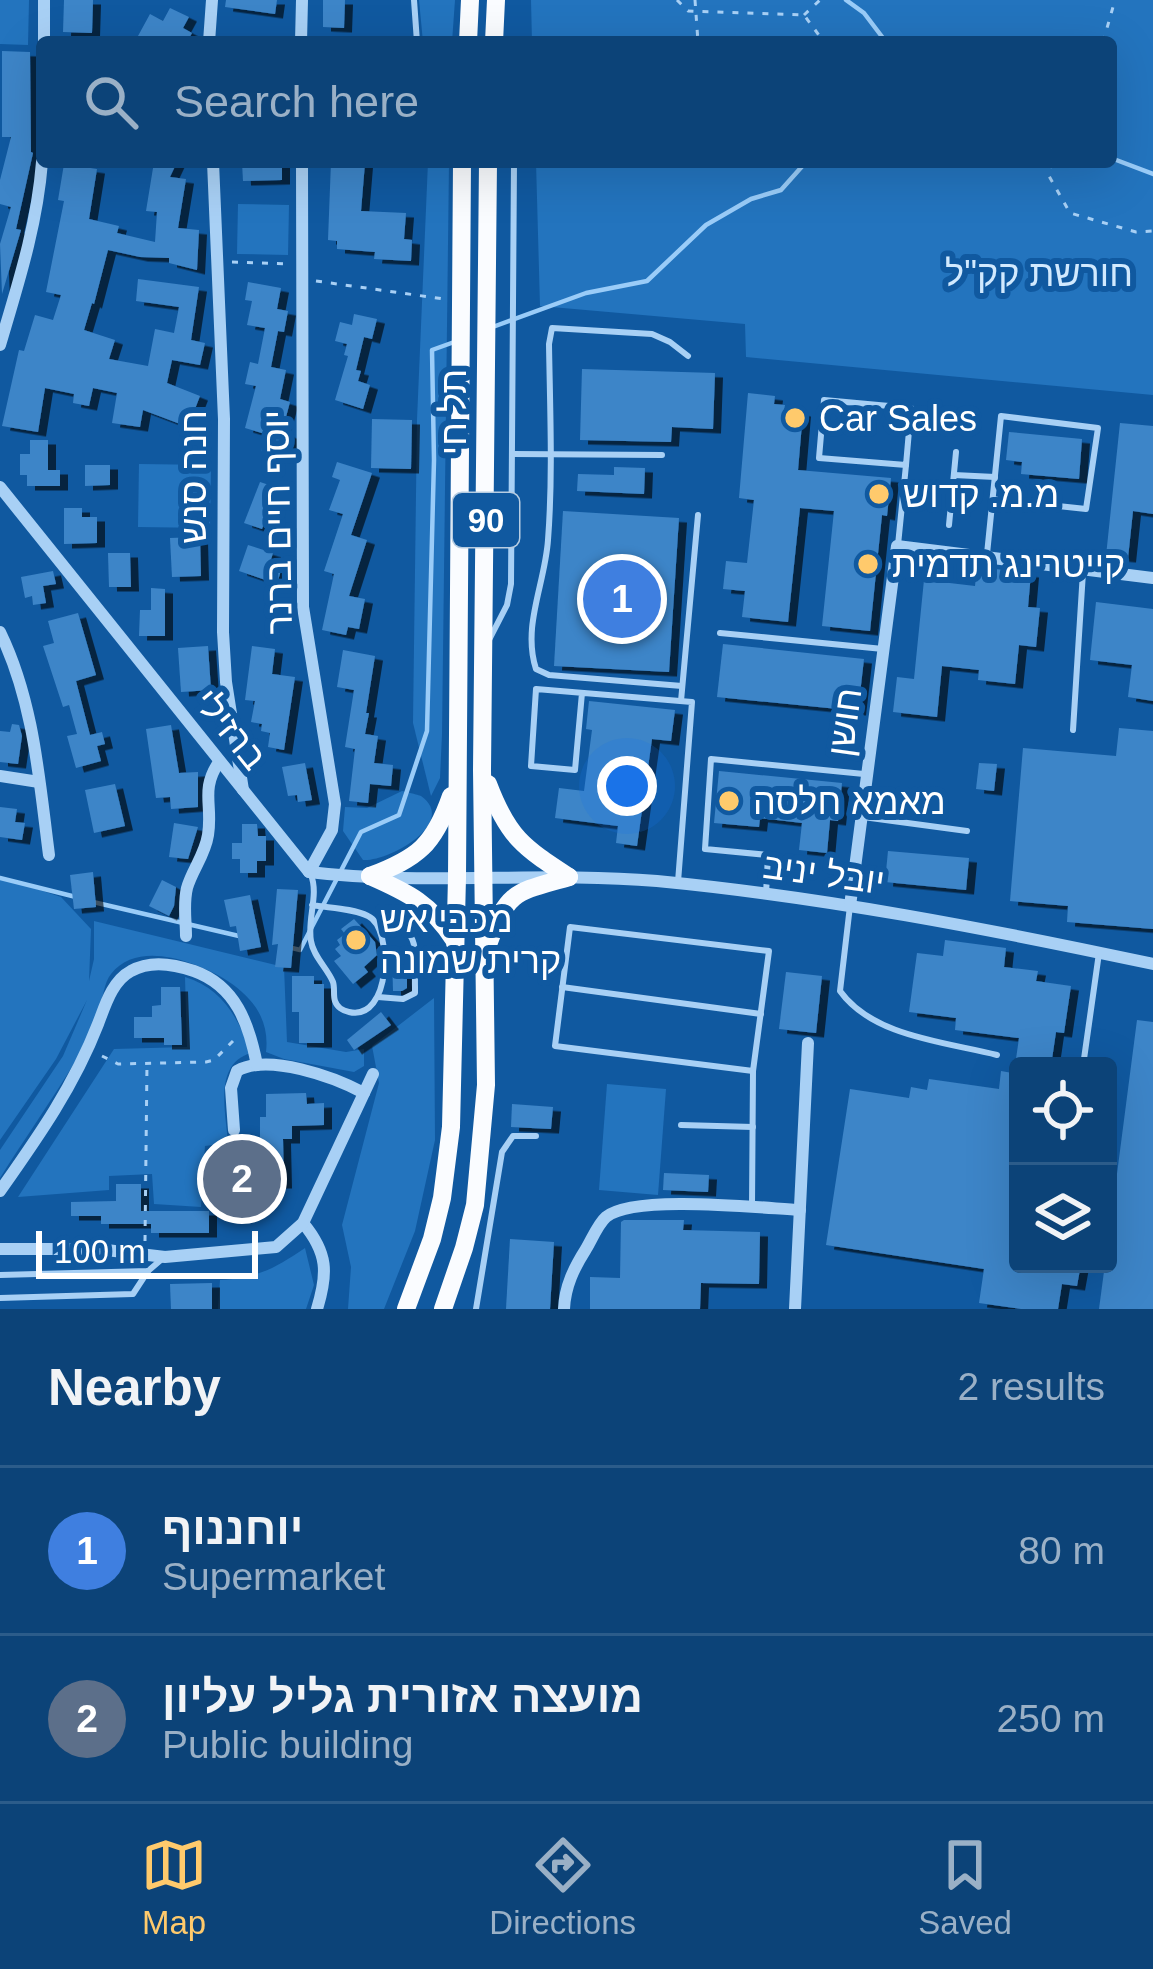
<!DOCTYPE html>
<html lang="en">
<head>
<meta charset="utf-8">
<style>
  body { margin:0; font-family:Arial,Heebo,sans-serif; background:#154a7d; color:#f1f3f6 }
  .controls { position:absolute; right:36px; bottom:36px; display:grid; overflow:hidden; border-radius:12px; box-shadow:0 12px 48px #0002 }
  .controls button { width:108px; height:108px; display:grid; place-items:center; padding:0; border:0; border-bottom:3px solid #2c5c8a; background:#0c4378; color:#f1f3f6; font:60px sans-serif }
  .scale { position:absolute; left:36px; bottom:30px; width:222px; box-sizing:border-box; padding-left:12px; border:6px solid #fff; border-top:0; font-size:33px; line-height:42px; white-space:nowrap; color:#fff; -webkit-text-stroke:9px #1059a0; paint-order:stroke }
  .you { position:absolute; left:627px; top:786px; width:42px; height:42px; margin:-30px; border:9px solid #fff; border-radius:50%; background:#1a73e8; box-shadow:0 0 0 18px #1a73e833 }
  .badge { display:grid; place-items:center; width:78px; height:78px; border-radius:50%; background:#ffca6c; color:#fff; font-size:39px; font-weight:700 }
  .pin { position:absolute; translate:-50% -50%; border:6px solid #fff; box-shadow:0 3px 12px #0006 }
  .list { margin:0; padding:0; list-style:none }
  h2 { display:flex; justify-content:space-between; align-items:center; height:156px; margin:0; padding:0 48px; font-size:51px }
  h2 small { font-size:39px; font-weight:400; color:#9ab0c6 }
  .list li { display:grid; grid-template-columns:78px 1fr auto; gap:36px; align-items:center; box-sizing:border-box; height:168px; padding:0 48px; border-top:3px solid #2c5c8a }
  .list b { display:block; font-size:45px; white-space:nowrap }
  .list p { margin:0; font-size:39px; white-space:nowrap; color:#9ab0c6 }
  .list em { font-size:39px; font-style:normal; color:#9ab0c6 }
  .icon { flex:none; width:66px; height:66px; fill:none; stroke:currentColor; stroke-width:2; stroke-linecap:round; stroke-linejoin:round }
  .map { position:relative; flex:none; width:1153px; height:1309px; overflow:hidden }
  .search { position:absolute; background:#0c4378; box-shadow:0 12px 48px #0002; left:36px; right:36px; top:36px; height:132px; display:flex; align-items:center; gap:30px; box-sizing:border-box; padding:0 42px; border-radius:12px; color:#9ab0c6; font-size:45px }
  .sheet { height:492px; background:#0c4378 }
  nav { display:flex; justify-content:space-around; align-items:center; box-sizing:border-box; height:168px; border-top:3px solid #2c5c8a; background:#0c4378; font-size:33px; color:#9ab0c6 }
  nav a { display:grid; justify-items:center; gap:6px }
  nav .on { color:#ffca6c }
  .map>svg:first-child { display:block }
  .green { fill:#2374be }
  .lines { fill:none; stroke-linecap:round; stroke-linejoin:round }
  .stream { stroke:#9accf8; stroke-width:4.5 }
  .building { fill:#3e85c8; filter:url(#shadow) }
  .path { stroke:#a8d0f5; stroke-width:3; stroke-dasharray:6 9; stroke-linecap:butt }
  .service { stroke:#a8d0f5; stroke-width:6 }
  .minor { stroke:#a8d0f5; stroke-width:12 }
  .trunk { stroke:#fafcff; stroke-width:18 }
  .poi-dot { fill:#ffca6c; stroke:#1059a0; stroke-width:4.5 }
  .labels { text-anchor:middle; stroke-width:12; stroke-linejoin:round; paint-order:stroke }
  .shield { fill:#1059a0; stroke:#b7cde2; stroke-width:3 }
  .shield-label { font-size:33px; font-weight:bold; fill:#fff }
  .park-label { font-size:36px; fill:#d1e9fe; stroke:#1059a0 }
  .street-label { font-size:36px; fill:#fff; stroke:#1059a0 }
  .poi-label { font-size:36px; fill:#fff; stroke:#1059a0; text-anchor:start }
</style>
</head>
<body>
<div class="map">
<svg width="1153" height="1309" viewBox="0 0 1153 1309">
  <defs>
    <filter id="shadow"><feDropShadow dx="8" dy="4.5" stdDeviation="0" flood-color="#0009"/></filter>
  </defs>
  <rect width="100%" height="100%" fill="#1059a0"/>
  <g class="green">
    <path d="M0,0H29L28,45L0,44Z"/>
    <path d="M419,0H455L452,42H423Z"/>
    <path d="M531,0H1153V395L746,357L745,324L540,306L536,162H1111V42H532Z"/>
    <path d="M428,162H449L442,734L440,778L431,796L413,723L417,420Z"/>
    <path d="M238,204L289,205L288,255L237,254Z"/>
    <path d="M139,464L211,465L210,528L138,527Z"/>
    <path d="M402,791C403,791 419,795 421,796C459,823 388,862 363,860L343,831L345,807L367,808Z"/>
    <path d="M0,877L61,897L91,929L89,981L94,959V921L284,967L287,1042L346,1052L364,1049V1066L354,1072L284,1059L266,1052C270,1018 251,995 223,978C193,961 138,940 111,974C104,982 103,999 99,1009C93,1026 85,1044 76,1060C52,1100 25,1138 0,1178V1150L63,1056L87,1000L56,1059L0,1140Z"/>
    <path d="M185,977C222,988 239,1019 251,1053C213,1064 226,1112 228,1143L205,1146L201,1207L154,1204L152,1174L109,1176V1190L18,1197L114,1049L187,1047Z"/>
    <path d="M434,998L435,1140L415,1231L384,1309H348L351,1267L342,1225L379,1083L372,1046Z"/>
    <path d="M607,1084L666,1089L658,1195L599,1190Z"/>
    <path d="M305,1248L314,1285L306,1309H218L220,1280C257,1278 274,1269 305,1248Z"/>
  </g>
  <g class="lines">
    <g class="stream">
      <path d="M846,0L864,13L886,42"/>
      <path d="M1111,158L1153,174"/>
      <path d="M490,328L586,293L647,281L706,225L751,199L781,190L806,162"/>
      <path d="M0,878L76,897"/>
      <path d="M93,902L239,936"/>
      <path d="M292,948L300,950L361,832L399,815L427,731L434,460L432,350L457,341"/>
    </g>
  </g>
  <g class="building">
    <path d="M64,0H93L92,33L63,32Z"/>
    <path d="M226,0H277L275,14L225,7Z"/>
    <path d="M323,0H345L344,28L323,27Z"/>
    <path d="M170,8L189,17L183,28L192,33L187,42H149L138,36L150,14L163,21Z"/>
    <path d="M2,51L30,52L31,152L33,153L16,229L21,230L2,294L0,244L11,207L0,204V180L11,137H2Z"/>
    <path d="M154,162H177L170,177L186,179L178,228L199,230L197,270L169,263V258L140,257L108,250L94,304L92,303L84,330L115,340L109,359L148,366L155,329L174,333L179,307L136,301L138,279L199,287L191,340L205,343L200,365L172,360L167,383L200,396L188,427L143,410L140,427L112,423L117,393L93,388L89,406L73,403L74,394L45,388L38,432L2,426L19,350L24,351L35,315L53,320L61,295L46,292L64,201L58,200L64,164L97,169L89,219L119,226L117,233L155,242L157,212L146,211Z"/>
    <path d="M242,162H282V180L243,181Z"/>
    <path d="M331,162L365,163L361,211L406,213L404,239L412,240L411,261L374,259L375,252L337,249V241L328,240Z"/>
    <path d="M248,282L281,288L277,309L288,311L284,332L278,331L271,367L286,370L280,399L290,402L282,432L292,435L289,447L283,445L280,456L261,451L265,434L245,428L256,386L245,384L250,362L258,364L265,328L247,325L252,301L245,300Z"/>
    <path d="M354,314L377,319L372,339L364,337L356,370L361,371L358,381L370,385L363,409L335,400L348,356L344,355L347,344L335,341L340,322L352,325Z"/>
    <path d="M582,369L715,373L713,429L672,427L671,442L580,440Z"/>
    <path d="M748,393L775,396L774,404L785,405L784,410L803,412L798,470L891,478L887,516L882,515L870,631L822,626L834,511L800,508L788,622L742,617L745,591L723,589L726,561L747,563L754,500L739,498Z"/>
    <path d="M372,419L412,420L411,469L371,468Z"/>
    <path d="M1120,423L1153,426V514L1133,511L1128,558L1106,556Z"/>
    <path d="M1009,432L1082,439L1079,479L1021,474L1022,462L1006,460Z"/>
    <path d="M30,440H48V470H60V486H27V475H20V454H30Z"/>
    <path d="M337,462L372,473L351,535L367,540L349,596L365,599L359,629L348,627L346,635L322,630L334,574L324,571L343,514L329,510L340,480L332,477Z"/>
    <path d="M85,465H110V485L85,486Z"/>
    <path d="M614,467L645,468L644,494L577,491L578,474L614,475Z"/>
    <path d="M260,482L278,488L262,529L244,523Z"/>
    <path d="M64,508H82V517H97V543L64,544Z"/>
    <path d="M563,511L679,518L669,672L554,666Z"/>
    <path d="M200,537L201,576L172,577L170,538Z"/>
    <path d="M248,545L273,553L269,566L281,570L277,584L239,571Z"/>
    <path d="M108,553H130L131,587H109Z"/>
    <path d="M977,567L1031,573L1028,607L1040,608L1036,647L1019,645L1015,684L978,680L979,670L942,666L937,717L893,712L897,677L914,679L924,580L975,586Z"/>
    <path d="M53,571L56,584L43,586L46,603L33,605L32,596L25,598L21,577Z"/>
    <path d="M151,588L165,589V636H139L140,610H151Z"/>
    <path d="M1096,602L1153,609V701L1128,697L1132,665L1090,660Z"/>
    <path d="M78,613L96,675L76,681L90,735L102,732L105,744L97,746L101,761L76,768L67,736L77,734L69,705L63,707L43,646L54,643L48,621Z"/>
    <path d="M723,644L864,659L858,711L717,697Z"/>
    <path d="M208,646L211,690L181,692L178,648Z"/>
    <path d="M252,646L275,649L272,674L295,677L284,750L268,747L270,733L261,731L262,724L251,722L255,701L245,700Z"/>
    <path d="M343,650L375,656L366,713H369L365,734L378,736L374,763L393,765L391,786L370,784L368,803L349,801L355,749L345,747L354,690L337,687Z"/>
    <path d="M589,701L675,710L671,741L652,739L637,846L616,843L618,826L555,818L559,788L584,791L592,730L586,729Z"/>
    <path d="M12,724L19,725L22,736L18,764L0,762V731L10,732Z"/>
    <path d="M171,725L179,773L198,772V807L171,809L170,797L156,798L146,729Z"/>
    <path d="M1119,728L1153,731V929L1067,922L1068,906L1010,901L1023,748L1116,756Z"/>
    <path d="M305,763L312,800L298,802L297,795L288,796L282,767Z"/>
    <path d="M979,763L997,764L994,791L976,789Z"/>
    <path d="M719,771L842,783L838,821L830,820L827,853L799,850L802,823L760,818L759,827L714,823Z"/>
    <path d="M115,784L125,826L94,833L85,790Z"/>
    <path d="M0,807L17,809L15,822L25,823L22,840L0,837Z"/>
    <path d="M174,823L198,827L188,859L169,857Z"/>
    <path d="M242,824H257L258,836H266V861H257V873H240V859H232V843H242Z"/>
    <path d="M888,851L969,858L966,890L885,882Z"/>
    <path d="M93,872L96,907L74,909L70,875Z"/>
    <path d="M162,880L176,887L174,906L169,916L149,906Z"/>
    <path d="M277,889L298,890L291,968L275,967L278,944L272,945Z"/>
    <path d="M250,895L261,947L240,951L236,926L230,927L224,900Z"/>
    <path d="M354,919L375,942L377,955L364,967L368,972L353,984L334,961L341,956L335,949L340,945L337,940L345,934L341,929Z"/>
    <path d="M945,940L1006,948L1004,967L1038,971L1036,981L1071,986L1064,1033L1056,1032L1051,1066H1015L1019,1038L955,1030L956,1018L909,1012L917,953L943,956Z"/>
    <path d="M392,953H407V988L402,991H393Z"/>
    <path d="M786,972L822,976L816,1033L779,1029Z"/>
    <path d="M292,976H314V984H324V1043H299V1012H292Z"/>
    <path d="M161,987H180L182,1045H164V1038H134V1017H152V1006L161,1005Z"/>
    <path d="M381,1012L391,1025L354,1050L347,1040Z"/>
    <path d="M1137,1020L1153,1022V1309H1099L1105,1264H1108V1243Z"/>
    <path d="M1001,1071L1018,1074V1264H1081L1077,1286L1062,1284L1058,1309H1021L979,1303L984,1269L826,1245L850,1089L909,1098L911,1087L927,1090L929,1079L999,1089Z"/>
    <path d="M306,1093L307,1104L324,1103V1125L292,1126V1139H283L284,1184H245V1203H210V1169H216V1151H241L240,1140L260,1139V1117H266V1094Z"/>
    <path d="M512,1104L553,1107L551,1129L511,1127Z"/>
    <path d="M664,1173L709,1175L708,1192L663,1190Z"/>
    <path d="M116,1184H141V1211H209V1233H151V1224H101V1216H71V1202L116,1201Z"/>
    <path d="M624,1220H684L683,1230L760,1232L759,1284L701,1283L700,1309H590V1277L620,1278L621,1222Z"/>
    <path d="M510,1239L554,1242L550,1309H506Z"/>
    <path d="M212,1283V1309H171L170,1284Z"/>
  </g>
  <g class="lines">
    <g class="path">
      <path d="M677,0L688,11L804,15L824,42"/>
      <path d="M695,0L698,42"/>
      <path d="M804,15L820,0"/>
      <path d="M1103,42L1115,0"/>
      <path d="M1051,162L1049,176L1070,213L1136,232L1153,231"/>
      <path d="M232,262L289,264"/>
      <path d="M316,281L444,299"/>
      <path d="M102,1056L118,1064L206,1062L214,1060L234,1040H238"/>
      <path d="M145,1241L147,1063"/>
    </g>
    <g class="service">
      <path d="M414,0L417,42"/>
      <path d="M824,400L911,408L906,465L819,458Z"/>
      <path d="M513,454L662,455"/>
      <path d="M954,475L995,477"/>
      <path d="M949,525L956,452"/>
      <path d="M898,545L906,465"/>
      <path d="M987,554L1001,416L1098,428L1086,509L993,499"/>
      <path d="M720,633L883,649"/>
      <path d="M489,640L507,605L511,584L514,162"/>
      <path d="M682,686L549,675L536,669C522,626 545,584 548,540C553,475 550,409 549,344L552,328L652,334L670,342L688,356"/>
      <path d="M582,693L575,770L531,766L536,689L692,702L678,882"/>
      <path d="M681,701L698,515"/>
      <path d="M1073,730L1083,572"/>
      <path d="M863,817L967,831"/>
      <path d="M311,875C319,895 307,919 311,941C313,956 327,968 333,982C335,988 333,995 335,1001C337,1007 343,1011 349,1012C391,1022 394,928 368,916C352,908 329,908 312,905"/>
      <path d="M766,894L768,855L705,849L711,759L864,774"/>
      <path d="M850,906L840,991C873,1037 946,1042 997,1055"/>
      <path d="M378,924C424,925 414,951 415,987V993L403,999L378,997"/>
      <path d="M570,927L769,951L753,1071L555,1046Z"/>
      <path d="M562,987L761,1014"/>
      <path d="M1083,1066L1099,953"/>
      <path d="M681,1125L753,1127"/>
      <path d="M752,1205L753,1071"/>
      <path d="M0,1275L148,1271L162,1259"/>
      <path d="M0,1298L133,1294L148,1271"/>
      <path d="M476,1309L502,1152L513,1136H536"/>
    </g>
    <g class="minor">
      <path d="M44,0V42"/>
      <path d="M209,42L212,0"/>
      <path d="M301,42L302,0"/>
      <path d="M213,162L224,419L223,632L226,682L243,790"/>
      <path d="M302,162L303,607L335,804L332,830L309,872"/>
      <path d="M0,345C18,284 37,226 42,162"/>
      <path d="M0,487L309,872C424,886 541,871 657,881C824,897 989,929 1153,964"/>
      <path d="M0,632C34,702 39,779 49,855"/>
      <path d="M0,776L39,782"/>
      <path d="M850,906L897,546L1153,578"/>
      <path d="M186,936C186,920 183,904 187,888C192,870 205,855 208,835C213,805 200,790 219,762"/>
      <path d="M234,1130L231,1088L237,1071C268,1053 334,1077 364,1093"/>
      <path d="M0,1191C38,1137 74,1086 98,1024C105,1006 112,981 131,971C150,960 174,964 194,971C236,986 249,1024 257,1065"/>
      <path d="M303,1223C328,1253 328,1273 317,1309"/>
      <path d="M0,1249H98L165,1257L276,1247L303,1223L373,1074"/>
      <path d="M564,1309C565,1286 574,1268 586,1249C592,1239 598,1224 606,1217C633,1194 761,1208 800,1210"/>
      <path d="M795,1309L808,1043"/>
    </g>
    <g class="trunk">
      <path d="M468,42L470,0"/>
      <path d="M494,42L496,0"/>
      <path d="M488,784C508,837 523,847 569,877"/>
      <path d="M370,876C418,858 434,845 451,796"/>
      <path d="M370,876C409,893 431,904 455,941"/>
      <path d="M489,942C508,889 518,892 569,877"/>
      <path d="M406,1309L432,1239L442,1198L451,1127L457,877L462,162"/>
      <path d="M443,1309L464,1248L475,1205L486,1085L482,770L488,162"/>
    </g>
  </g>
  <g class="poi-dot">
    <circle cx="795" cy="418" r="12"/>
    <circle cx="879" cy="494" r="12"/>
    <circle cx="868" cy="564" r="12"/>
    <circle cx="729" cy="801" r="12"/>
    <circle cx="356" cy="940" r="12"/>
  </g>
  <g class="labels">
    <rect class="shield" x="453" y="493" width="66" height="54" rx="9"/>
    <g class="shield-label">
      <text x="486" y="532">90</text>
    </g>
    <g class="park-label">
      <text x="1039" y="286">חורשת קק"ל</text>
    </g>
    <g class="street-label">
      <text transform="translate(453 412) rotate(-90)" y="13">תל חי</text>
      <text transform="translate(193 477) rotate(-90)" y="13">חנה סנש</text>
      <text transform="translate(277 522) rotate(-91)" y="13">יוסף חיים ברנר</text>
      <text transform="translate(844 722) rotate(-82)" y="13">חושן</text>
      <text transform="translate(231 729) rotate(51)" y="13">ברזילי</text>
      <text transform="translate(824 873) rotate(8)" y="13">יובל יניב</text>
    </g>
    <g class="poi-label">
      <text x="819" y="431">Car Sales</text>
      <text x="903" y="507">מ.מ. קדוש</text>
      <text x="892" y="577">קייטרינג תדמית</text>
      <text x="753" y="814">מאמא חלסה</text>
      <text x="380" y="932">מכבי אש<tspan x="380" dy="41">קרית שמונה</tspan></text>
    </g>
  </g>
</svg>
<div class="controls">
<button><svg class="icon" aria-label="locate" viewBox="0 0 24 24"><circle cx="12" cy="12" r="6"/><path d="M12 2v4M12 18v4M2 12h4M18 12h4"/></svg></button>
<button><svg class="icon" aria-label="layers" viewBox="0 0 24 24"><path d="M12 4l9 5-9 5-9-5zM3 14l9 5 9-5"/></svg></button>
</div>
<div class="scale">100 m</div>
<div class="you"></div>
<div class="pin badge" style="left:622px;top:599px;background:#3f7fe0">1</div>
<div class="pin badge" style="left:242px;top:1179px;background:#5c6f8a">2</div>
<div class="search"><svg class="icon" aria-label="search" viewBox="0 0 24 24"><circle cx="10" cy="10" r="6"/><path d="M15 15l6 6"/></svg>Search here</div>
</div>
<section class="sheet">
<h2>Nearby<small>2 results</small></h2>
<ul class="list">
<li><span class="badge" style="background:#3f7fe0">1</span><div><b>יוחננוף</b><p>Supermarket</p></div><em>80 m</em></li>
<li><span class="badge" style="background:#5c6f8a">2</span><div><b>מועצה אזורית גליל עליון</b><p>Public building</p></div><em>250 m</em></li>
</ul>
</section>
<nav>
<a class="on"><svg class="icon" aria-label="map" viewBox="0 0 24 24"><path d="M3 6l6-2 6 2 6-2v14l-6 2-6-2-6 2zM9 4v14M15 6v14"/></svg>Map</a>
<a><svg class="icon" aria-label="directions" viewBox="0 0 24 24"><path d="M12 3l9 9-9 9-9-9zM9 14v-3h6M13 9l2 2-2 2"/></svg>Directions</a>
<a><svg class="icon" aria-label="saved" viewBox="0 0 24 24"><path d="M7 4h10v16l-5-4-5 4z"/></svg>Saved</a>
</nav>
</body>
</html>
